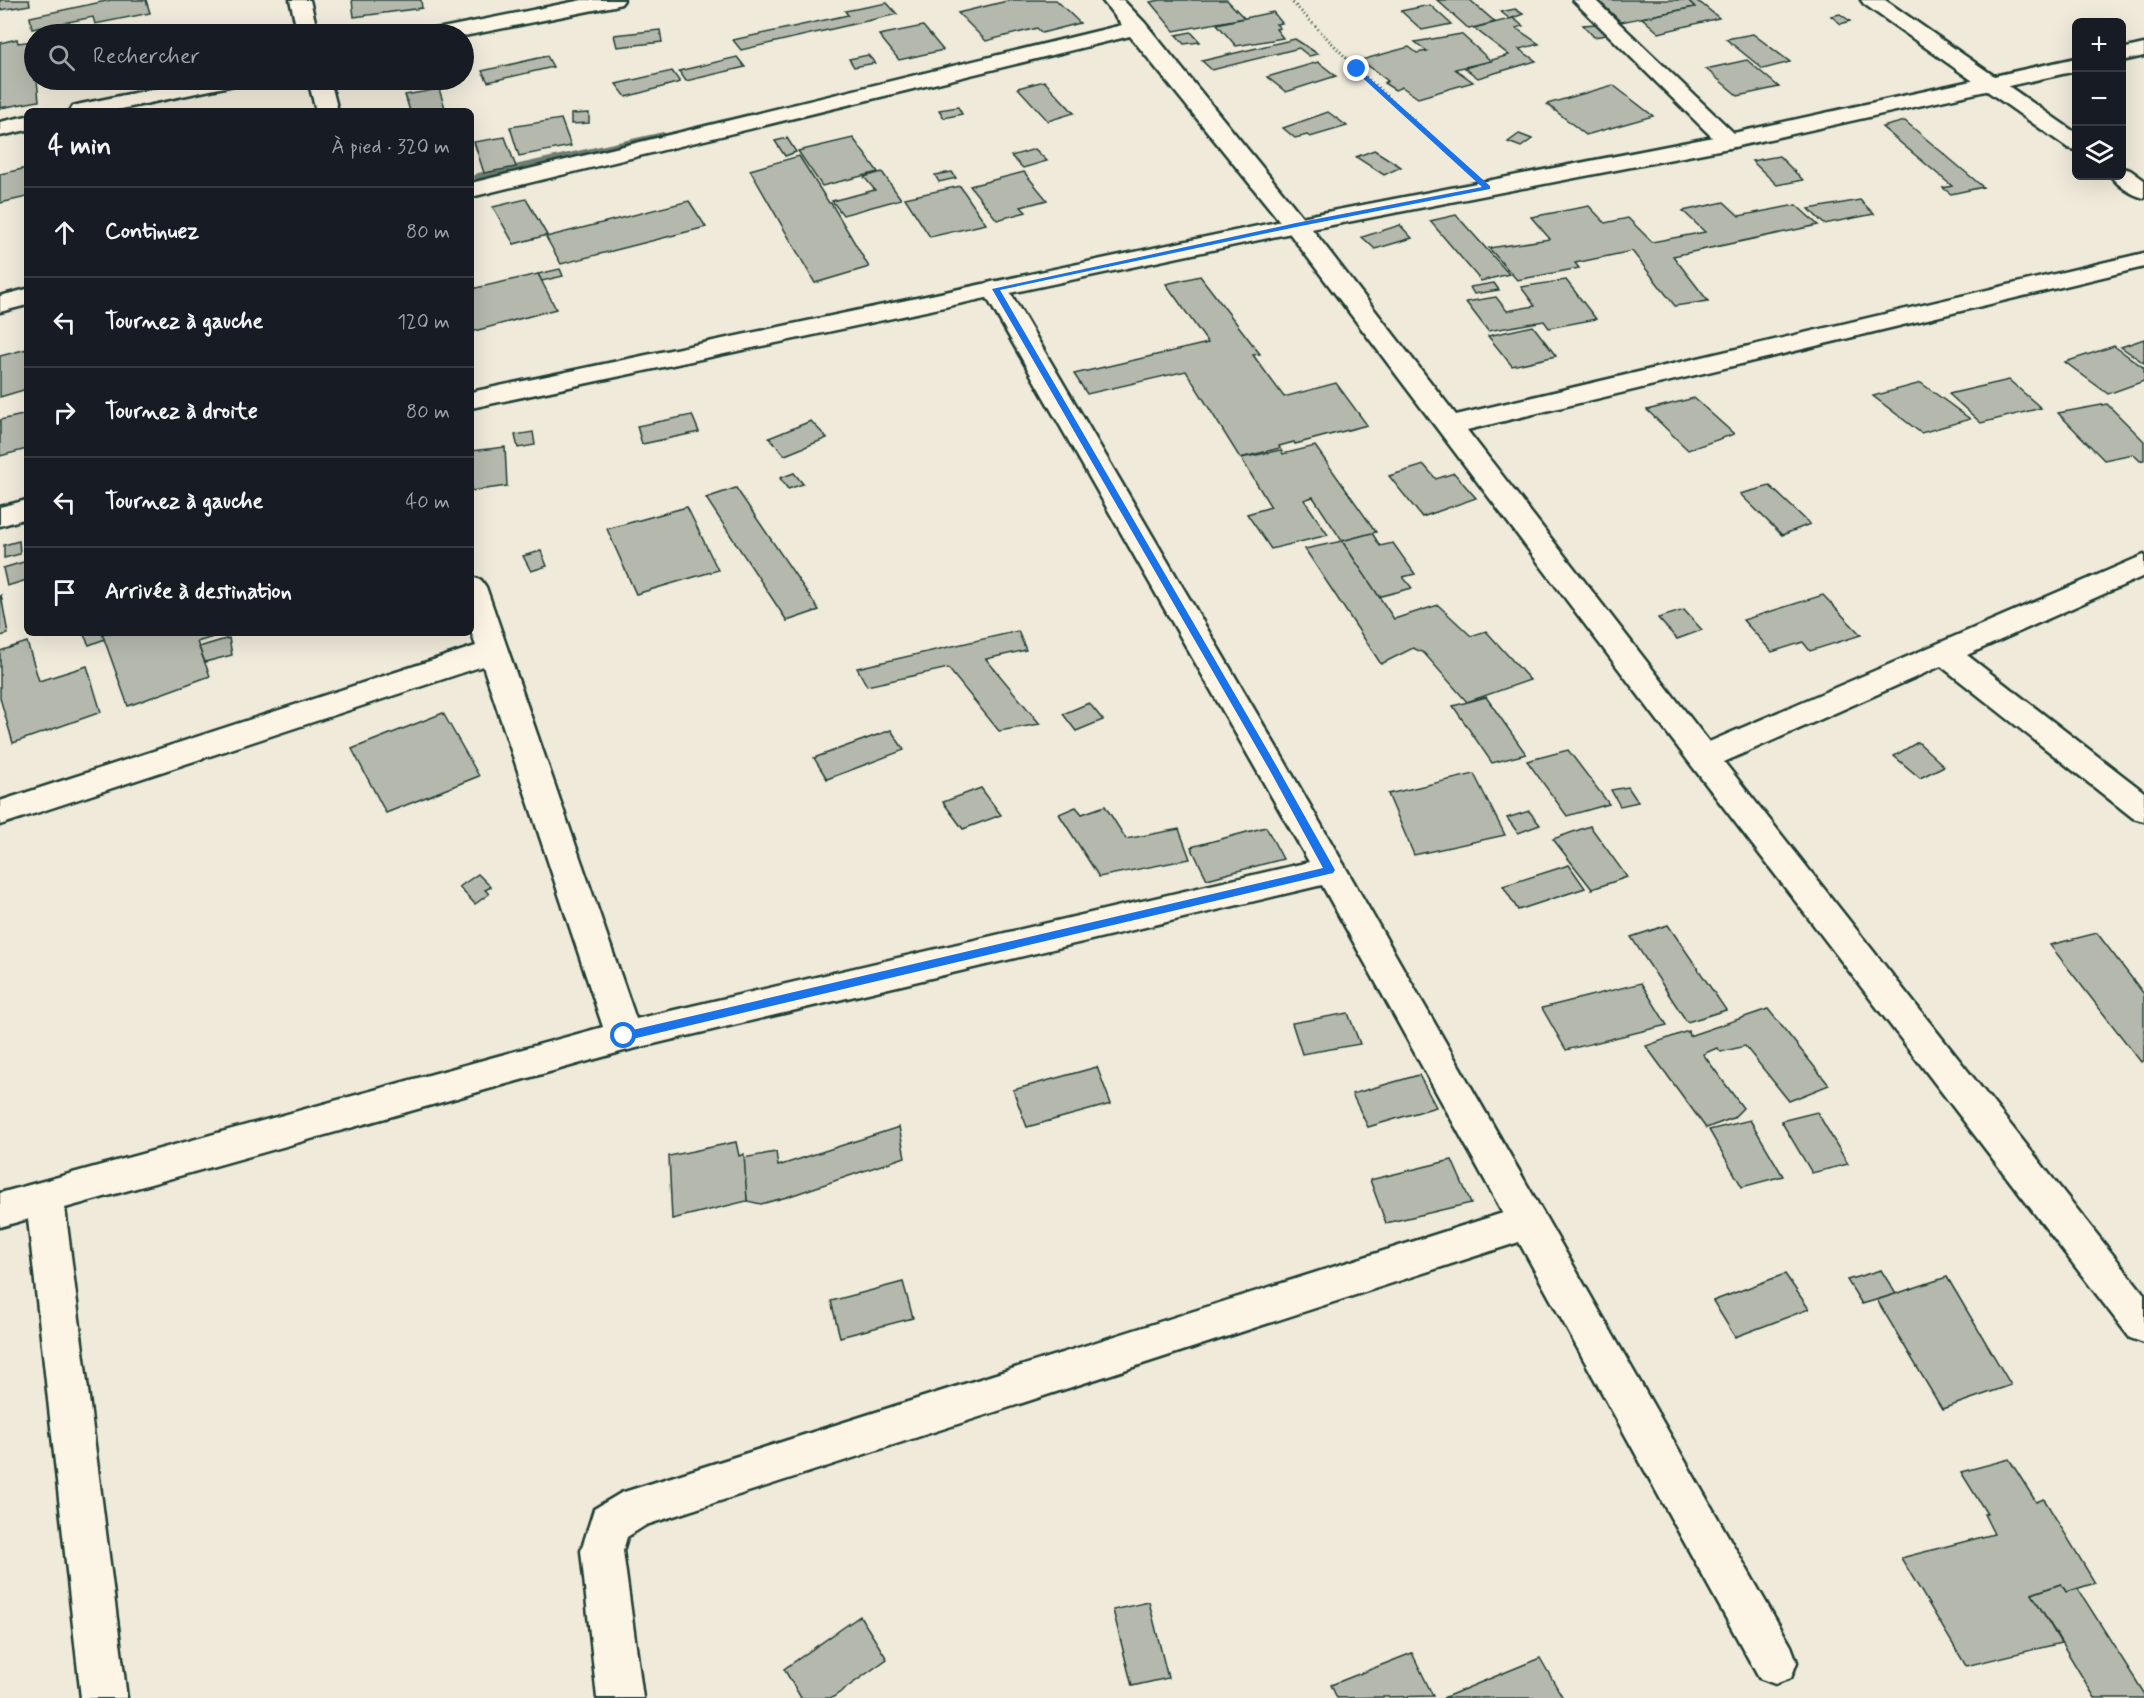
<!DOCTYPE html>
<html lang="fr">
<head>
<meta charset="utf-8">
<style>
  body { margin:0; font-family:Mynerve,sans-serif; background:#242831; color:#f1f3f6 }
  .controls { position:absolute; right:18px; top:18px; display:grid; overflow:hidden; border-radius:9px; box-shadow:0 6px 24px #0002 }
  .controls button { width:54px; height:54px; display:grid; place-items:center; padding:0; border:0; border-bottom:2px solid #363941; background:#171b24; color:#f1f3f6; font:30px sans-serif }
  .stop { position:absolute; width:18px; height:18px; margin:-14px; border:4px solid #1a73e8; border-radius:50%; background:#fff }
  .stop.end { background:#1a73e8; border-color:#fff; box-shadow:0 2px 6px #0008 }
  .list { margin:0; padding:0; list-style:none }
  h2 { display:flex; justify-content:space-between; align-items:center; height:78px; margin:0; padding:0 24px; font-size:26px }
  h2 small { font-size:20px; font-weight:400; color:#9ea1a6 }
  .list li { display:grid; grid-template-columns:39px 1fr auto; gap:18px; align-items:center; box-sizing:border-box; height:90px; padding:0 24px; border-top:2px solid #363941 }
  .list b { display:block; font-size:22px; white-space:nowrap }
  .list em { font-size:20px; font-style:normal; color:#9ea1a6 }
  .icon { flex:none; width:33px; height:33px; fill:none; stroke:currentColor; stroke-width:2; stroke-linecap:round; stroke-linejoin:round }
  .map { position:relative; flex:none; width:2144px; height:1698px; overflow:hidden }
  .search { position:absolute; background:#171b24; box-shadow:0 6px 24px #0002; left:24px; top:24px; width:450px; height:66px; display:flex; align-items:center; gap:15px; box-sizing:border-box; padding:0 21px; border-radius:33px; color:#9ea1a6; font-size:22px }
  .panel { position:absolute; background:#171b24; box-shadow:0 6px 24px #0002; left:24px; top:108px; width:450px; height:528px; border-radius:9px }
  .map>svg:first-child { display:block }
  .lines { fill:none; stroke-linecap:round; stroke-linejoin:round }
  .stream { fill:#6c7d71; fill-rule:evenodd }
  .building { fill:#b5b9ad; stroke:#1f3d34; stroke-width:1.5 }
  .street-casing { stroke:#1f3d34; stroke-width:5 }
  .secondary-casing { stroke:#1f3d34; stroke-width:5 }
  .path { stroke:#1f3d34; stroke-width:3; stroke-dasharray:1 3; stroke-linecap:butt }
  .street { fill:#fcf5e5; fill-rule:evenodd }
  .secondary { fill:#fcf5e5; fill-rule:evenodd }
  .route { fill:#1a73e8 }
</style>
</head>
<body>
<div class="map">
<svg width="2144" height="1698" viewBox="0 0 2144 1698">
  <rect width="100%" height="100%" fill="#efeada"/>
  <filter id="ink" filterUnits="userSpaceOnUse"><feTurbulence type="fractalNoise" baseFrequency=".0167" numOctaves="2"/><feDisplacementMap in="SourceGraphic" scale="12" xChannelSelector="R" yChannelSelector="G"/><feConvolveMatrix kernelMatrix="1 2 1 2 8 2 1 2 1" color-interpolation-filters="sRGB"/></filter>
  <g filter="url(#ink)">
    <g class="lines">
      <path class="stream" d="M663,132L669,136L667,139L478,181L472,177L478,173Z"/>
    </g>
    <g class="building">
      <path d="M0,0H29L30,5L0,10Z"/>
      <path d="M111,0H146L150,13L95,24L93,17L32,29L30,17Z"/>
      <path d="M352,0H421L422,8L354,17Z"/>
      <path d="M1011,0H1056L1080,23L1042,33L1037,28L986,41L958,13Z"/>
      <path d="M1161,0H1227L1244,18L1174,31L1150,2Z"/>
      <path d="M1437,0H1470L1495,22L1469,29Z"/>
      <path d="M1598,0H1688L1695,7L1621,22Z"/>
      <path d="M1688,0H1695L1702,4L1719,18L1659,33L1642,18L1695,7Z"/>
      <path d="M887,3L897,14L741,50L733,40L848,15L845,11Z"/>
      <path d="M1430,5L1451,24L1422,30L1401,11Z"/>
      <path d="M1515,9L1523,14L1510,19L1501,12Z"/>
      <path d="M1273,12L1282,23L1276,24L1280,28L1276,29L1283,38L1236,46L1217,24Z"/>
      <path d="M1840,14L1850,21L1841,24L1831,16Z"/>
      <path d="M1513,18L1523,26L1516,28L1539,44L1519,49L1536,61L1478,78L1465,68L1509,55L1474,28Z"/>
      <path d="M1597,24L1607,35L1594,37L1583,25Z"/>
      <path d="M923,26L943,50L899,60L879,35Z"/>
      <path d="M190,28L192,34H161L179,32L178,29Z"/>
      <path d="M660,30L662,42L617,47L614,35Z"/>
      <path d="M1191,32L1200,42L1184,44L1176,35Z"/>
      <path d="M1461,34L1491,61L1455,69L1473,82L1418,98L1402,87L1395,90L1384,83L1388,81L1361,60L1409,47L1417,53L1427,51L1415,42Z"/>
      <path d="M1753,34L1790,62L1763,69L1726,39Z"/>
      <path d="M17,39L18,43L34,41V80H37L39,101L0,108V43Z"/>
      <path d="M1295,39L1318,54L1309,56L1299,48L1212,70L1202,61Z"/>
      <path d="M868,55L875,63L854,67L849,59Z"/>
      <path d="M547,56L553,67L488,82L482,71Z"/>
      <path d="M737,57L745,67L686,81L679,71Z"/>
      <path d="M1747,60L1779,87L1738,96L1706,69Z"/>
      <path d="M1318,62L1336,76L1286,92L1267,77Z"/>
      <path d="M672,71L680,82L626,97L616,84Z"/>
      <path d="M1044,81L1074,113L1048,121L1018,88Z"/>
      <path d="M1613,85L1653,116L1586,135L1547,104Z"/>
      <path d="M439,89L446,111H410L405,95Z"/>
      <path d="M958,107L962,114L944,118L939,110Z"/>
      <path d="M1328,112L1347,126L1310,137L1307,135L1295,138L1283,128Z"/>
      <path d="M589,113V123L571,124V114Z"/>
      <path d="M561,119L571,146L519,156L510,127Z"/>
      <path d="M1905,121L1983,187L1951,194L1943,188L1952,186L1882,127Z"/>
      <path d="M1519,134L1532,139L1521,147L1508,142Z"/>
      <path d="M505,137L516,167L484,173L474,142Z"/>
      <path d="M787,138L796,152L785,156L775,141Z"/>
      <path d="M853,138L878,172L822,186L798,151Z"/>
      <path d="M1035,149L1047,161L1023,168L1011,156Z"/>
      <path d="M1374,150L1401,167L1384,175L1356,157Z"/>
      <path d="M799,156L829,203H831L869,267L815,283L750,170Z"/>
      <path d="M1779,156L1803,180L1777,185L1752,161Z"/>
      <path d="M27,168V197L0,203V174Z"/>
      <path d="M882,172L901,199L843,215L832,201L875,190L864,177Z"/>
      <path d="M952,172L956,178L939,182L935,175Z"/>
      <path d="M1024,172L1047,200L1021,207L1026,212L997,220L970,186Z"/>
      <path d="M960,186L986,224L930,237L905,198Z"/>
      <path d="M526,199L547,235L514,244L493,207Z"/>
      <path d="M1860,200L1874,214L1824,224L1809,209Z"/>
      <path d="M689,201L706,227L561,264L546,237Z"/>
      <path d="M1724,202L1739,216L1796,205L1818,225L1673,256L1708,301L1675,306L1632,251L1575,263L1579,268L1517,280L1489,248L1550,239L1531,217L1589,206L1605,223L1628,218L1652,242L1705,232L1683,211Z"/>
      <path d="M1456,215L1509,274L1481,281L1430,221Z"/>
      <path d="M1400,225L1412,238L1375,249L1362,237Z"/>
      <path d="M560,269L563,276L542,281L538,274Z"/>
      <path d="M538,274L556,309L471,332V289Z"/>
      <path d="M1200,276L1260,354L1253,355L1284,397L1336,383L1367,425L1295,444L1294,442L1279,446L1280,448L1240,458L1186,371L1087,394L1074,374L1208,343L1166,284Z"/>
      <path d="M1566,280L1596,319L1549,328L1544,321L1488,331L1466,302L1496,297L1507,311L1535,306L1521,287Z"/>
      <path d="M1494,283L1499,290L1474,294L1470,287Z"/>
      <path d="M1533,326L1556,356L1512,366L1488,336Z"/>
      <path d="M2144,339V363L2121,347Z"/>
      <path d="M2114,346L2144,368V381L2108,394L2065,362Z"/>
      <path d="M27,349V389L0,397V356Z"/>
      <path d="M2009,380L2041,408L1981,423L1949,394Z"/>
      <path d="M1921,383L1970,419L1921,433L1873,396Z"/>
      <path d="M1694,398L1734,434L1688,450L1647,410Z"/>
      <path d="M2107,404L2144,441V460L2140,461L2133,454L2104,460L2058,413Z"/>
      <path d="M27,414V449L0,456V420Z"/>
      <path d="M692,415L699,432L642,444L637,426Z"/>
      <path d="M811,421L827,438L785,455L769,438Z"/>
      <path d="M533,432L535,445L518,448L515,435Z"/>
      <path d="M1315,446L1376,532L1342,541L1313,497L1304,500L1328,535L1271,549L1247,514L1271,507L1241,458L1281,450L1283,454Z"/>
      <path d="M505,447L507,486L471,491V451Z"/>
      <path d="M1424,465L1436,479L1454,473L1476,498L1422,517L1389,476Z"/>
      <path d="M794,473L803,484L788,489L780,478Z"/>
      <path d="M1770,486L1810,524L1782,535L1740,494Z"/>
      <path d="M736,488L819,610L787,621L706,498Z"/>
      <path d="M687,507L718,570L636,594L607,529Z"/>
      <path d="M1372,533L1380,546L1393,543L1415,574L1403,577L1412,588L1378,597L1342,541Z"/>
      <path d="M19,541L20,554L4,558V545Z"/>
      <path d="M1342,541L1394,619L1438,605L1471,636L1486,631L1530,680L1467,702L1424,653L1413,648L1381,664L1305,549Z"/>
      <path d="M541,551L547,566L531,571L523,556Z"/>
      <path d="M27,561V580L7,586L3,568Z"/>
      <path d="M1,595L8,634L0,636V596Z"/>
      <path d="M1823,595L1861,635L1810,651L1803,642L1772,652L1743,620Z"/>
      <path d="M1684,610L1702,630L1677,639L1658,618Z"/>
      <path d="M1018,631L1026,650L986,659L1040,724L999,731L948,668L867,686L857,668Z"/>
      <path d="M83,633H103L105,639L89,645Z"/>
      <path d="M102,633H226L197,642L210,676L128,706Z"/>
      <path d="M229,638L232,655L205,662L199,647Z"/>
      <path d="M27,642L39,681L87,666L101,712L13,743L0,698V651Z"/>
      <path d="M1486,697L1526,754L1492,763L1453,706Z"/>
      <path d="M1089,703L1103,720L1076,731L1063,714Z"/>
      <path d="M443,713L479,776L386,813L352,749Z"/>
      <path d="M891,730L904,750L827,779L814,758Z"/>
      <path d="M1918,742L1944,766L1920,778L1894,756Z"/>
      <path d="M1568,750L1609,804L1567,816L1527,761Z"/>
      <path d="M1474,774L1505,835L1414,855L1388,794Z"/>
      <path d="M1628,787L1638,802L1620,806L1611,790Z"/>
      <path d="M981,788L1001,815L963,829L943,802Z"/>
      <path d="M1105,806L1126,839L1179,829L1190,859L1099,877L1059,814L1076,807L1082,814Z"/>
      <path d="M1529,811L1540,825L1518,833L1507,818Z"/>
      <path d="M1590,826L1627,877L1592,889L1553,839Z"/>
      <path d="M1266,827L1283,859L1207,879L1191,847Z"/>
      <path d="M1569,865L1585,888L1518,910L1503,886Z"/>
      <path d="M478,874L491,887L485,890L489,894L475,904L459,887Z"/>
      <path d="M1668,925L1726,1010L1687,1022L1631,937Z"/>
      <path d="M2097,933L2144,994V1060L2141,1062L2050,945Z"/>
      <path d="M1641,983L1667,1025L1566,1050L1542,1008Z"/>
      <path d="M1768,1009L1829,1085L1789,1101L1745,1046L1721,1052L1717,1048L1703,1054L1743,1108L1733,1118L1706,1128L1646,1046L1688,1031L1689,1036Z"/>
      <path d="M1348,1013L1360,1044L1302,1054L1292,1023Z"/>
      <path d="M1097,1067L1111,1104L1027,1127L1013,1090Z"/>
      <path d="M1419,1075L1436,1107L1368,1127L1352,1094Z"/>
      <path d="M1817,1112L1848,1164L1812,1173L1781,1121Z"/>
      <path d="M1750,1120L1783,1176L1742,1187L1709,1130Z"/>
      <path d="M899,1127L905,1157L787,1197L761,1204L747,1201L743,1158L776,1152L778,1166Z"/>
      <path d="M736,1142L739,1156L744,1154L747,1201L672,1219L669,1156Z"/>
      <path d="M1452,1160L1471,1203L1386,1223L1370,1180Z"/>
      <path d="M1881,1270L1896,1294L1862,1304L1847,1280Z"/>
      <path d="M1785,1274L1809,1309L1735,1337L1713,1301Z"/>
      <path d="M1947,1277L2011,1385L1942,1409L1877,1300Z"/>
      <path d="M903,1282L913,1318L840,1337L831,1301Z"/>
      <path d="M2009,1459L2036,1502L2044,1499L2095,1583L2066,1592L2061,1584L2032,1594L2061,1643L1966,1666L1901,1558L1994,1534L1984,1514H1987L1961,1472Z"/>
      <path d="M2061,1584L2066,1592L2078,1589L2144,1693V1698H2095L2032,1594Z"/>
      <path d="M1149,1602L1168,1678L1132,1686L1113,1610Z"/>
      <path d="M860,1616L887,1659L832,1698H801L784,1669Z"/>
      <path d="M1412,1653L1433,1696L1337,1698L1331,1685Z"/>
      <path d="M1540,1658L1563,1698H1443Z"/>
    </g>
    <g class="lines">
      <defs>
        <g id="street">
          <path d="M582,0H624L621,4L614,6L464,36L431,34L434,29L442,28Z"/>
          <path d="M1102,0H1123L1145,23L1305,220L1456,415L2144,253V267L1467,430L1709,742L2144,555V576L1967,655L2144,792V821L2133,818L1941,666L1724,762L2144,1294V1343L2130,1338L1692,766L1287,230L1130,36L471,197V183L1122,25Z"/>
          <path d="M1573,0H1595L1737,136L1740,141L1737,146L1729,148L1721,146Z"/>
          <path d="M1861,0H1885L2076,133V150L2068,148L1864,4Z"/>
          <path d="M197,80H237L234,85L112,111H70L73,106L81,104Z"/>
          <path d="M27,116V130L0,136V122Z"/>
          <path d="M2122,168L2130,170L2144,180V198C2132,195 2118,186 2111,176H2122Z"/>
          <path d="M995,281L1004,284L1008,289L1284,760L1791,1646L1797,1662L1791,1678L1775,1684L1759,1678L1519,1242L646,1525L627,1537L623,1551L643,1698H597L581,1551L594,1509L621,1493L1503,1213L1322,885L624,1051L65,1208L127,1698H81L28,1219L0,1227V1193L603,1027L483,666L0,825V801L476,646L471,631V577L481,580L486,587L636,1019L1309,862L982,289L986,284Z"/>
          <path d="M27,289V305L0,312V296Z"/>
          <path d="M27,500V518L0,526V507Z"/>
        </g>
        <g id="secondary">
          <path d="M290,0H310L318,34H298Z"/>
          <path d="M2144,44V56L2122,61V49Z"/>
          <path d="M2076,58V71L1729,148L1296,232L471,408V392L1296,218L1729,134Z"/>
          <path d="M308,80H330L338,111H316Z"/>
        </g>
      </defs>
      <use href="#street" class="street-casing"/>
      <use href="#secondary" class="secondary-casing"/>
      <path class="path" d="M1290,0L1357,69L1452,155"/>
      <use href="#street" class="street"/>
      <use href="#secondary" class="secondary"/>
    </g>
  </g>
  <path class="route" d="M1357,67L1490,186V189L1296,227L1000,290L1276,765L1335,870L1333,873L624,1041L620,1039L619,1036L624,1032L1323,868L1269,769L992,289L1296,223L1482,187L1355,71Z"/>
</svg>
<div class="controls">
<button>+</button>
<button>−</button>
<button><svg class="icon" aria-label="layers" viewBox="0 0 24 24"><path d="M12 4l9 5-9 5-9-5zM3 14l9 5 9-5"/></svg></button>
</div>
<div class="stop" style="left:624px;top:1036px"></div>
<div class="stop end" style="left:1357px;top:69px"></div>
<div class="search"><svg class="icon" aria-label="search" viewBox="0 0 24 24"><circle cx="10" cy="10" r="6"/><path d="M15 15l6 6"/></svg>Rechercher</div>
<section class="panel">
<h2>4 min<small>À pied · 320 m</small></h2>
<ul class="list">
<li><svg class="icon" aria-label="ahead" viewBox="0 0 24 24"><path d="M12 20V5M6 11l6-6 6 6"/></svg><div><b>Continuez</b></div><em>80 m</em></li>
<li><svg class="icon" aria-label="left" viewBox="0 0 24 24"><path d="M17 20v-9H6M10 6l-5 5 5 5"/></svg><div><b>Tournez à gauche</b></div><em>120 m</em></li>
<li><svg class="icon" aria-label="right" viewBox="0 0 24 24"><path d="M7 20v-9h11M14 6l5 5-5 5"/></svg><div><b>Tournez à droite</b></div><em>80 m</em></li>
<li><svg class="icon" aria-label="left" viewBox="0 0 24 24"><path d="M17 20v-9H6M10 6l-5 5 5 5"/></svg><div><b>Tournez à gauche</b></div><em>40 m</em></li>
<li><svg class="icon" aria-label="arrive" viewBox="0 0 24 24"><path d="M6 21V4h12l-3 4 3 4H6"/></svg><div><b>Arrivée à destination</b></div></li>
</ul>
</section>
</div>
</body>
</html>
